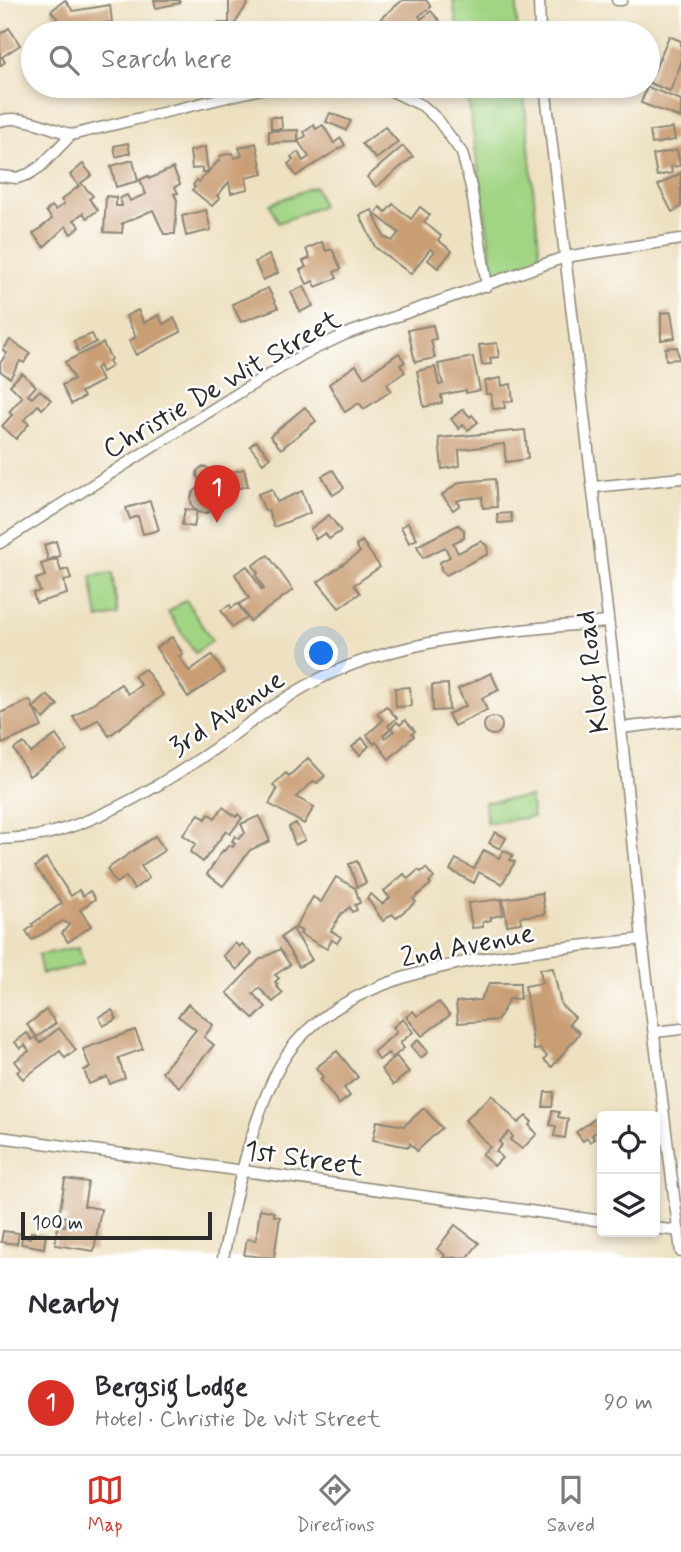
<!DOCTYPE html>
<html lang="en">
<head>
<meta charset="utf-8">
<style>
  body { margin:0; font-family:Mynerve,sans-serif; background:#f2f2f3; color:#2b2b33 }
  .controls { position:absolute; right:21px; bottom:21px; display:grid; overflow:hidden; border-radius:7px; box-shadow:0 4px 10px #0003 }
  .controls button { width:63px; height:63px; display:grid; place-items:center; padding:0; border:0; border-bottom:2px solid #e1e1e2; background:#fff; color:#2b2b33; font:35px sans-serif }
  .scale { position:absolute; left:21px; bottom:18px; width:191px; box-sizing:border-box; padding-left:7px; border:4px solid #2b2b2b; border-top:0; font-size:19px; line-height:24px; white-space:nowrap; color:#2b2b2b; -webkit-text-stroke:5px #fff; paint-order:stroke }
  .you { position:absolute; left:322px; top:654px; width:24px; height:24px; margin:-18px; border:5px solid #fff; border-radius:50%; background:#1a73e8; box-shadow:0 0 0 10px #1a73e833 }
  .badge { display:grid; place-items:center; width:46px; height:46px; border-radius:50%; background:#d93025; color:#fff; font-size:23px; font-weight:700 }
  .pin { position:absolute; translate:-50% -58px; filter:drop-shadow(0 2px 4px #0008) }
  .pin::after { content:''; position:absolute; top:37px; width:24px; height:21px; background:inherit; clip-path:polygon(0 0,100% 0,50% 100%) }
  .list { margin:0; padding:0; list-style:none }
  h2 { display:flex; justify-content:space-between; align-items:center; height:91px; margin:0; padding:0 28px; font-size:30px }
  h2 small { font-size:23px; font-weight:400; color:#7c7c81 }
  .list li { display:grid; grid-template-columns:46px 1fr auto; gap:21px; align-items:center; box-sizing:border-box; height:105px; padding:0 28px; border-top:2px solid #e1e1e2 }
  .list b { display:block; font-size:26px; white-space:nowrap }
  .list p { margin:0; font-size:23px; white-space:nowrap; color:#7c7c81 }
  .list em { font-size:23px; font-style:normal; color:#7c7c81 }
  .icon { flex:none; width:38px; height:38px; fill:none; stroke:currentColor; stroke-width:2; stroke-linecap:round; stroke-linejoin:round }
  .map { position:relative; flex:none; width:681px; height:1258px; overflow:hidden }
  .search { position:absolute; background:#fff; box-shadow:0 4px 10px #0003; left:21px; right:21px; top:21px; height:77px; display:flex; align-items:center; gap:18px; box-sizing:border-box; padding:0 24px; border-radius:38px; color:#7c7c81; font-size:26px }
  .sheet { height:196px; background:#fff }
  nav { display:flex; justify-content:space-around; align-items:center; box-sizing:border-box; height:98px; border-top:2px solid #e1e1e2; background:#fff; font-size:19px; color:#7c7c81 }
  nav a { display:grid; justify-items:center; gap:4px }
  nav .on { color:#d93025 }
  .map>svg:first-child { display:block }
  .green { fill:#a1d483; stroke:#668057; stroke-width:2 }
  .building { fill:#c99e75 }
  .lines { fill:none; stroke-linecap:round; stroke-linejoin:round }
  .minor-casing { stroke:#8c8676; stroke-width:13 }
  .minor { stroke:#fff; stroke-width:10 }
  .labels { text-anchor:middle; stroke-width:5; stroke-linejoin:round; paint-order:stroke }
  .street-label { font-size:28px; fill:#2b2b2b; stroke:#fff }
</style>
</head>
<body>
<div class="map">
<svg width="681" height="1258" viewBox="0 0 681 1258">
  <rect width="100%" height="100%" fill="#fff"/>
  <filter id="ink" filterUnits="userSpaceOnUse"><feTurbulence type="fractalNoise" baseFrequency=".0143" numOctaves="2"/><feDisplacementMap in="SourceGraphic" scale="14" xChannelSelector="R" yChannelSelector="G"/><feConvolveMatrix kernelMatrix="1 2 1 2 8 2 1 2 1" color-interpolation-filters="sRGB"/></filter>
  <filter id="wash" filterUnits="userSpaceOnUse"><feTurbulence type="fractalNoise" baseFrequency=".00686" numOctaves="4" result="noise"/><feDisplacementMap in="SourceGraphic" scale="28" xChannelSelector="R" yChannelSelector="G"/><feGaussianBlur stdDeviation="1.57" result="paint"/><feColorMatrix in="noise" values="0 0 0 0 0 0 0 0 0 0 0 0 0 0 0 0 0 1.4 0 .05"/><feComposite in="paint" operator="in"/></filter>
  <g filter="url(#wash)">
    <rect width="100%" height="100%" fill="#eee1c1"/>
    <g class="green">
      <path d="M453,0H517V33H458Z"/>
      <path d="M466,86H523L540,257L494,276Z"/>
      <path d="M315,186L322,206L278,223L270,204Z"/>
      <path d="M112,573L118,615L98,619L91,576Z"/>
      <path d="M186,600L212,641L195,653L168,612Z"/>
      <path d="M530,797L533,817L487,823L485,802Z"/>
      <path d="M79,947L83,965L42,974L38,955Z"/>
    </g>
    <g id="blocks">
      <g class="building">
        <path d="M65,0L73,11L110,5L112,22L86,26L90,30L86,33H69L51,11Z"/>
        <path d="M154,0H179L180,3L156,8Z"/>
        <path d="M229,0H246L248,3L234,25L235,31H231V33H217V23H229Z"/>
        <path d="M403,0H426L431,7L419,16L421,19L431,11L440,21L425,33H408L406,31L413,25L411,23L398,33H393L381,18Z"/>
        <path d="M9,28L20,45L2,57L5,62L0,66V34Z"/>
        <path d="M669,36L681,41V64L670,91L649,83Z"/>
        <path d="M647,87L681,100V118L641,103Z"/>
        <path d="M330,113L351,121L346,130L326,122Z"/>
        <path d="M271,117H281L282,129H271Z"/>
        <path d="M314,125L316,129L323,125L334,143L341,138L345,145L296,176L288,164L293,160L291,157L298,152L303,161L309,157L298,141L306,136L304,132Z"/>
        <path d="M385,127L398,142L376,159L362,144Z"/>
        <path d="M673,128L675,140L652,144L650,131Z"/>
        <path d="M298,130V142L269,143V131Z"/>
        <path d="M128,143L130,153L116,157L114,146Z"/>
        <path d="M256,143L263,174L246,178L248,189L231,193L229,182L217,196L220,198L212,206L192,190L195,187L193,185L197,180L199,182L217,162L220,161L219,156L233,153L234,158L242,156L239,148Z"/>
        <path d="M403,146L413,157L376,187L367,177Z"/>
        <path d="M205,147L208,172H202V168L192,169L190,151Z"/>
        <path d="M677,150L680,166L671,167L672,173L657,176L653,155Z"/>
        <path d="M133,160L138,181L116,187L111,166Z"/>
        <path d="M83,164L92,175L81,183L93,196L89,199L98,210L87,218L83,213L74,220L80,227L71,234L66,226L44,247L33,234L52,219L46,211L52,206L55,210L64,204L61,200L79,186L70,175Z"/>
        <path d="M173,168L180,184L175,187L178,193L174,194L177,200L175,234H164L153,210L121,224H123L122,233L104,232L106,196L116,197V206H122L120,198L127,195L130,201L146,194L140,180L148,176L149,179Z"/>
        <path d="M681,173V207L672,212L658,185Z"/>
        <path d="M393,204L411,219L420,207L430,215L424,222L441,236L438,240L452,251L438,268L428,260L434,252L430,249L411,274L375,247L360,215L372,210L384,237L392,241L399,233L375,214L380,207L386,212Z"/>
        <path d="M206,210L211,230L186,236L182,216Z"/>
        <path d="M322,242L326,251L332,249L341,269L334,272L337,278L316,287L313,281L307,284L300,270L306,267L303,261L310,258L306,249Z"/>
        <path d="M269,255L278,273L263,280L255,262Z"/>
        <path d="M304,286L313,306L300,312L291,292Z"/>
        <path d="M268,288L278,308L241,322L232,304Z"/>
        <path d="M138,310L144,323L159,315L163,324L174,318L181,332L136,355L129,341L136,337L126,316Z"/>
        <path d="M671,312L675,338L661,340V313Z"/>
        <path d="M433,325L436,339L431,340L435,358L415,362L408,330Z"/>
        <path d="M92,334L96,342L78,352L74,341Z"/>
        <path d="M10,340L30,353L24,363L20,361L10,378L0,371V363L7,353L3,350Z"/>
        <path d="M103,343L111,359L109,361L112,366L102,372L99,366L96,368L102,381L81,392L84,397L71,404L62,385L74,379L65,362Z"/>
        <path d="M497,343L499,357L490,358L491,364L482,365L479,345Z"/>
        <path d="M677,347L679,359L666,360L665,348Z"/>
        <path d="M399,353L405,362L400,365L405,372L387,384L391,391L364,409L359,403L345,412L329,384L356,365L364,377Z"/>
        <path d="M473,357L480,390L466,393V390L441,395L442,403L424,407L417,371L435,367L439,385L443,384L438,364Z"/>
        <path d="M22,373L36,386L28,395L32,398L40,390L51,400L42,409L38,405L24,420L29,424L16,439L2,426L12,415L9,412L22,397L10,385Z"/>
        <path d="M501,378L502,386L511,384L513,401L504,402L505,408L493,409L491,394H486L485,381Z"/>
        <path d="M305,407L316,421L281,449L270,436Z"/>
        <path d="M463,409L470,417L472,415L478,422L468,430L463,425L459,429L451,419Z"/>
        <path d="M525,430L528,459L506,462L504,444L459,450L460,466L442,469L439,438Z"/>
        <path d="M256,441L270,457L263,463L250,446Z"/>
        <circle cx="204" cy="474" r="7"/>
        <path d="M244,469L248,486L218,493V489L213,490L211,478Z"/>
        <path d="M333,470L344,488L333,495L322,476Z"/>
        <path d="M495,479L497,507L483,508L482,497L462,499L457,501L460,505L453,510L442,495L460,482Z"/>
        <circle cx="204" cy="500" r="13"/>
        <path d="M272,489L277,502L302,491L310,513L274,527L268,510L265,511L258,494Z"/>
        <path d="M150,501L159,530L143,534L138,516L130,519L126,508Z"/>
        <path d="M185,509L197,511L194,527L182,525Z"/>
        <path d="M511,513L512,522L498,523L497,514Z"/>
        <path d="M329,515L341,531L329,539L325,533L316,539L310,529Z"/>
        <path d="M408,523L417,539L409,543L401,527Z"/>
        <path d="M458,525L464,530V538L453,543L458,553L481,541L487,546L488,554L446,575L441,570L440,562L450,557L445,547L423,558L417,546Z"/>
        <path d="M56,541L60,556L48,560L44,545Z"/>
        <path d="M362,541L380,567L354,585L360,593L339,608L318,582L360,552L356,546Z"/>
        <path d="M268,555L293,590L250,621L239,604L249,598L235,574L247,566L262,590L264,589L256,575L258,573L253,565Z"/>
        <path d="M57,559L61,571L68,569L71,579L64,581L67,594L36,603L33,593L40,591L36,579L45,576L41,564Z"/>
        <path d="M238,604L247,618L232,627L221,610L230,605L231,608Z"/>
        <path d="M172,637L183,654L179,656L189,671L212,655L224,673L188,697L156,648Z"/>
        <path d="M145,669L163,695L109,736L98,719L82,730L73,717L121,684L128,694L141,685L134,676Z"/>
        <path d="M491,673L499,690L482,698L487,710L454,726L448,714L466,706L458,689Z"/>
        <path d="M448,684L449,710L433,711L432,685Z"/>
        <path d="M410,687L411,706L396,707L395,688Z"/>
        <path d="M47,695L58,705L44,719L33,708Z"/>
        <path d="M30,700L42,727L2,744L0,713Z"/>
        <path d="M386,706L397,718L388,726L390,729L383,736L385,738L394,731L391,728L397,722L400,725L405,720L415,731L412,734L414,736L389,759L376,742L374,744L367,735L383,720L377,714Z"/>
        <circle cx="493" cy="726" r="9"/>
        <path d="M56,735L67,751L29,776L14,749L24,743L31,753Z"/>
        <path d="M362,738L369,746L360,755L352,747Z"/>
        <path d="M308,758L325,776L317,783L314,781L296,797L314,807L304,824L269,804L277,790L273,785L286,773L289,776Z"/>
        <path d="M223,807L236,817L238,814L242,818L230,834L226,831L203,862L190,852L196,844L183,835L199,814L206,819L209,814L215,818Z"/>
        <path d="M259,816L270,841L250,850L223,886L207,874L223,850L224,851L229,845L233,847L235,844L232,841L235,836L239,839L245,833L241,824Z"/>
        <path d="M296,823L305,840L295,845L289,827Z"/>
        <path d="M495,832L506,838L500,849L489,843Z"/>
        <path d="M155,836L165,850L141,866L149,878L134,889L126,877L116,883L107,869Z"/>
        <path d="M484,850L499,858L503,850L513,855L510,860L515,862L502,884L479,872L474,883L450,870L456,859L474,869Z"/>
        <path d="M46,858L71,896L79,890L83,896L90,891L95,899L80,910L91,926L68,942L62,933L69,925L63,921L32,940L26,931L33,926L32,924L62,903L35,867Z"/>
        <path d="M357,861L366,883L357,887L349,864Z"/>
        <path d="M426,868L434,878L429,882L431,884L413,899L416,902L402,913L396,918L392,914L383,921L367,898L371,894L382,904L390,898L384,891L404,874L408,879L418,870L421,872Z"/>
        <path d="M336,877L355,888L360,903L355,905L357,910L352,912L350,907L341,914L331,931L341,937L337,943L332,940L327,949L300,934L302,931L295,928L313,897L321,902Z"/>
        <path d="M542,893L545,914L520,917L521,923L507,925L503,899Z"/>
        <path d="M501,899L503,915L491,917V920L483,922V927L472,928L468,903Z"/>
        <path d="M293,929L312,960L299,967L281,937Z"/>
        <path d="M235,943L239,947L242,944L252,954L237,970L223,956Z"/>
        <path d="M280,949L290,965L275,975L279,978L275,982L278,984L276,986L283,993L273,1002L259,988L253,994L266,1007L254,1019L227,993L259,960Z"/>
        <path d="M553,968L561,1005L575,1017L569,1024L580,1033L552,1067L544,1060L547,1056L540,1049L534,1050L525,986L542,983L540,969Z"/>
        <path d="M490,983H520V999H509L498,1020L458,1023L456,1002L480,1000Z"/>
        <path d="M439,1002L450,1015L422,1036L406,1017L413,1011L417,1016Z"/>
        <path d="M188,1004L213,1025L204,1037L214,1045L179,1087L162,1072L196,1030L178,1016Z"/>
        <path d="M46,1010L56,1023L37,1037L27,1025Z"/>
        <path d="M112,1010L117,1019L103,1026L99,1017Z"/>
        <path d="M403,1019L413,1032L400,1043L404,1048L392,1058L388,1053L379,1060L373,1052L397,1032L393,1027Z"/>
        <path d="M59,1028L76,1050L65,1058L60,1051L23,1079L17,1072L21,1069L15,1061L29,1051L25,1045L20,1049L15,1042L27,1033L32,1040L35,1037L40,1043Z"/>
        <path d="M135,1030L143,1049L118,1058L125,1078L110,1084L107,1077L89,1084L84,1070L90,1068L83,1049Z"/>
        <path d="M418,1040L428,1052L421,1058L411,1046Z"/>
        <path d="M337,1051L358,1077L344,1088L350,1096L339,1104L320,1079L323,1077L316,1068Z"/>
        <path d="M396,1056L409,1072L393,1085L381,1069Z"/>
        <path d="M545,1092H554L552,1107H543Z"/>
        <path d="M492,1095L518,1123L526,1116L532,1122L529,1125L537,1134L522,1149L510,1140L513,1137L509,1132L499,1142L502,1145L496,1151L502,1158L494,1166L482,1154L490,1147L465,1120Z"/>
        <path d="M424,1108L442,1128L417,1151L410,1143L409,1147L373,1140L377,1121L404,1126Z"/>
        <path d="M552,1111L559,1112L558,1117L568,1119L565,1138L554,1136L556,1126L550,1125Z"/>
        <path d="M596,1118L602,1128L592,1135L594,1139L590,1142L587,1138L583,1141L576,1132Z"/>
        <path d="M65,1179L88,1182L84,1206L101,1209L94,1251L55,1245L58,1225L65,1226L67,1217L59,1216Z"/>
        <path d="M260,1209L274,1212V1216L280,1217L274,1258L244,1255L247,1239L256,1240Z"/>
        <path d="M455,1225L479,1243L468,1257L443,1258L445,1255L437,1249Z"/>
        <path d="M3,1231L19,1233L17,1244L1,1242Z"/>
        <path d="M31,1232L46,1234L44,1248L21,1244L22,1237L30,1238Z"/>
      </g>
    </g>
  </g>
  <g filter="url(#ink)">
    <use href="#blocks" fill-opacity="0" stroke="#8c8676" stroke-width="2"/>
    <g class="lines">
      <defs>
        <g id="minor">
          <path d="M539,0L540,33"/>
          <path d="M617,0H622"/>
          <path d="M381,86L423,106L438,120L462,153L471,187L487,286"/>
          <path d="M545,86L621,728L642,939L681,1252"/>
          <path d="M0,121C20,114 51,128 71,135"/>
          <path d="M0,176L17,178L29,174L41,166L71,135L273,86"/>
          <path d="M594,487L681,478"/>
          <path d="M0,543L245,389L304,354L346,334L565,257L681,239"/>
          <path d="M621,728L681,721"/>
          <path d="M0,839C14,838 29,838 42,835C100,822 168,781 217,747C251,722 285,696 323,677C412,635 511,631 608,622"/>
          <path d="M655,1032L681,1029"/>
          <path d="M0,1137L602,1221"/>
          <path d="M655,1228L679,1231"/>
          <path d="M223,1258C234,1199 252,1116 281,1064C340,958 535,952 642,939"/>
        </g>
      </defs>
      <use href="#minor" class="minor-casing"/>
      <use href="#minor" class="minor"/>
    </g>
  </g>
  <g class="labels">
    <g class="street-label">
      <text transform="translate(221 383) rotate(-30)" y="10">Christie De Wit Street</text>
      <text transform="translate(591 672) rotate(-97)" y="10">Kloof Road</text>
      <text transform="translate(226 712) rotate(-34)" y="10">3rd Avenue</text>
      <text transform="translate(467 944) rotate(-11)" y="10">2nd Avenue</text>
      <text transform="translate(304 1157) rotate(8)" y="10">1st Street</text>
    </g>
  </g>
</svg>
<div class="controls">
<button><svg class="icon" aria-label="locate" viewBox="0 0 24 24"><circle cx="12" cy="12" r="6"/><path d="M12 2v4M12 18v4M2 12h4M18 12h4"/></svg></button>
<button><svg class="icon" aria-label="layers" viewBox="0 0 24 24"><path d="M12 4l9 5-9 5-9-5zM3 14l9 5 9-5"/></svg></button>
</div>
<div class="scale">100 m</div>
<div class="you"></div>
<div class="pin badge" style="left:217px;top:523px">1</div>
<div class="search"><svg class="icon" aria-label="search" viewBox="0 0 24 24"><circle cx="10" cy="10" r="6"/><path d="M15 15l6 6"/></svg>Search here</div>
</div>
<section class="sheet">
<h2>Nearby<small></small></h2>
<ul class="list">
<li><span class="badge">1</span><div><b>Bergsig Lodge</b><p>Hotel · Christie De Wit Street</p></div><em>90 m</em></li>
</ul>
</section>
<nav>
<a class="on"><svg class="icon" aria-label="map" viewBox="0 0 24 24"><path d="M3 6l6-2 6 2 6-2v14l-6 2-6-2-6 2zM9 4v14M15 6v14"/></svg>Map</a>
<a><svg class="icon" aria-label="directions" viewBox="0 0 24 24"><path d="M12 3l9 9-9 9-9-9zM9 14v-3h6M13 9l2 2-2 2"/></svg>Directions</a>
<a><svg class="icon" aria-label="saved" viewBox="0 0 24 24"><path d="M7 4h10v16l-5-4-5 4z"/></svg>Saved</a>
</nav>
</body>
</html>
